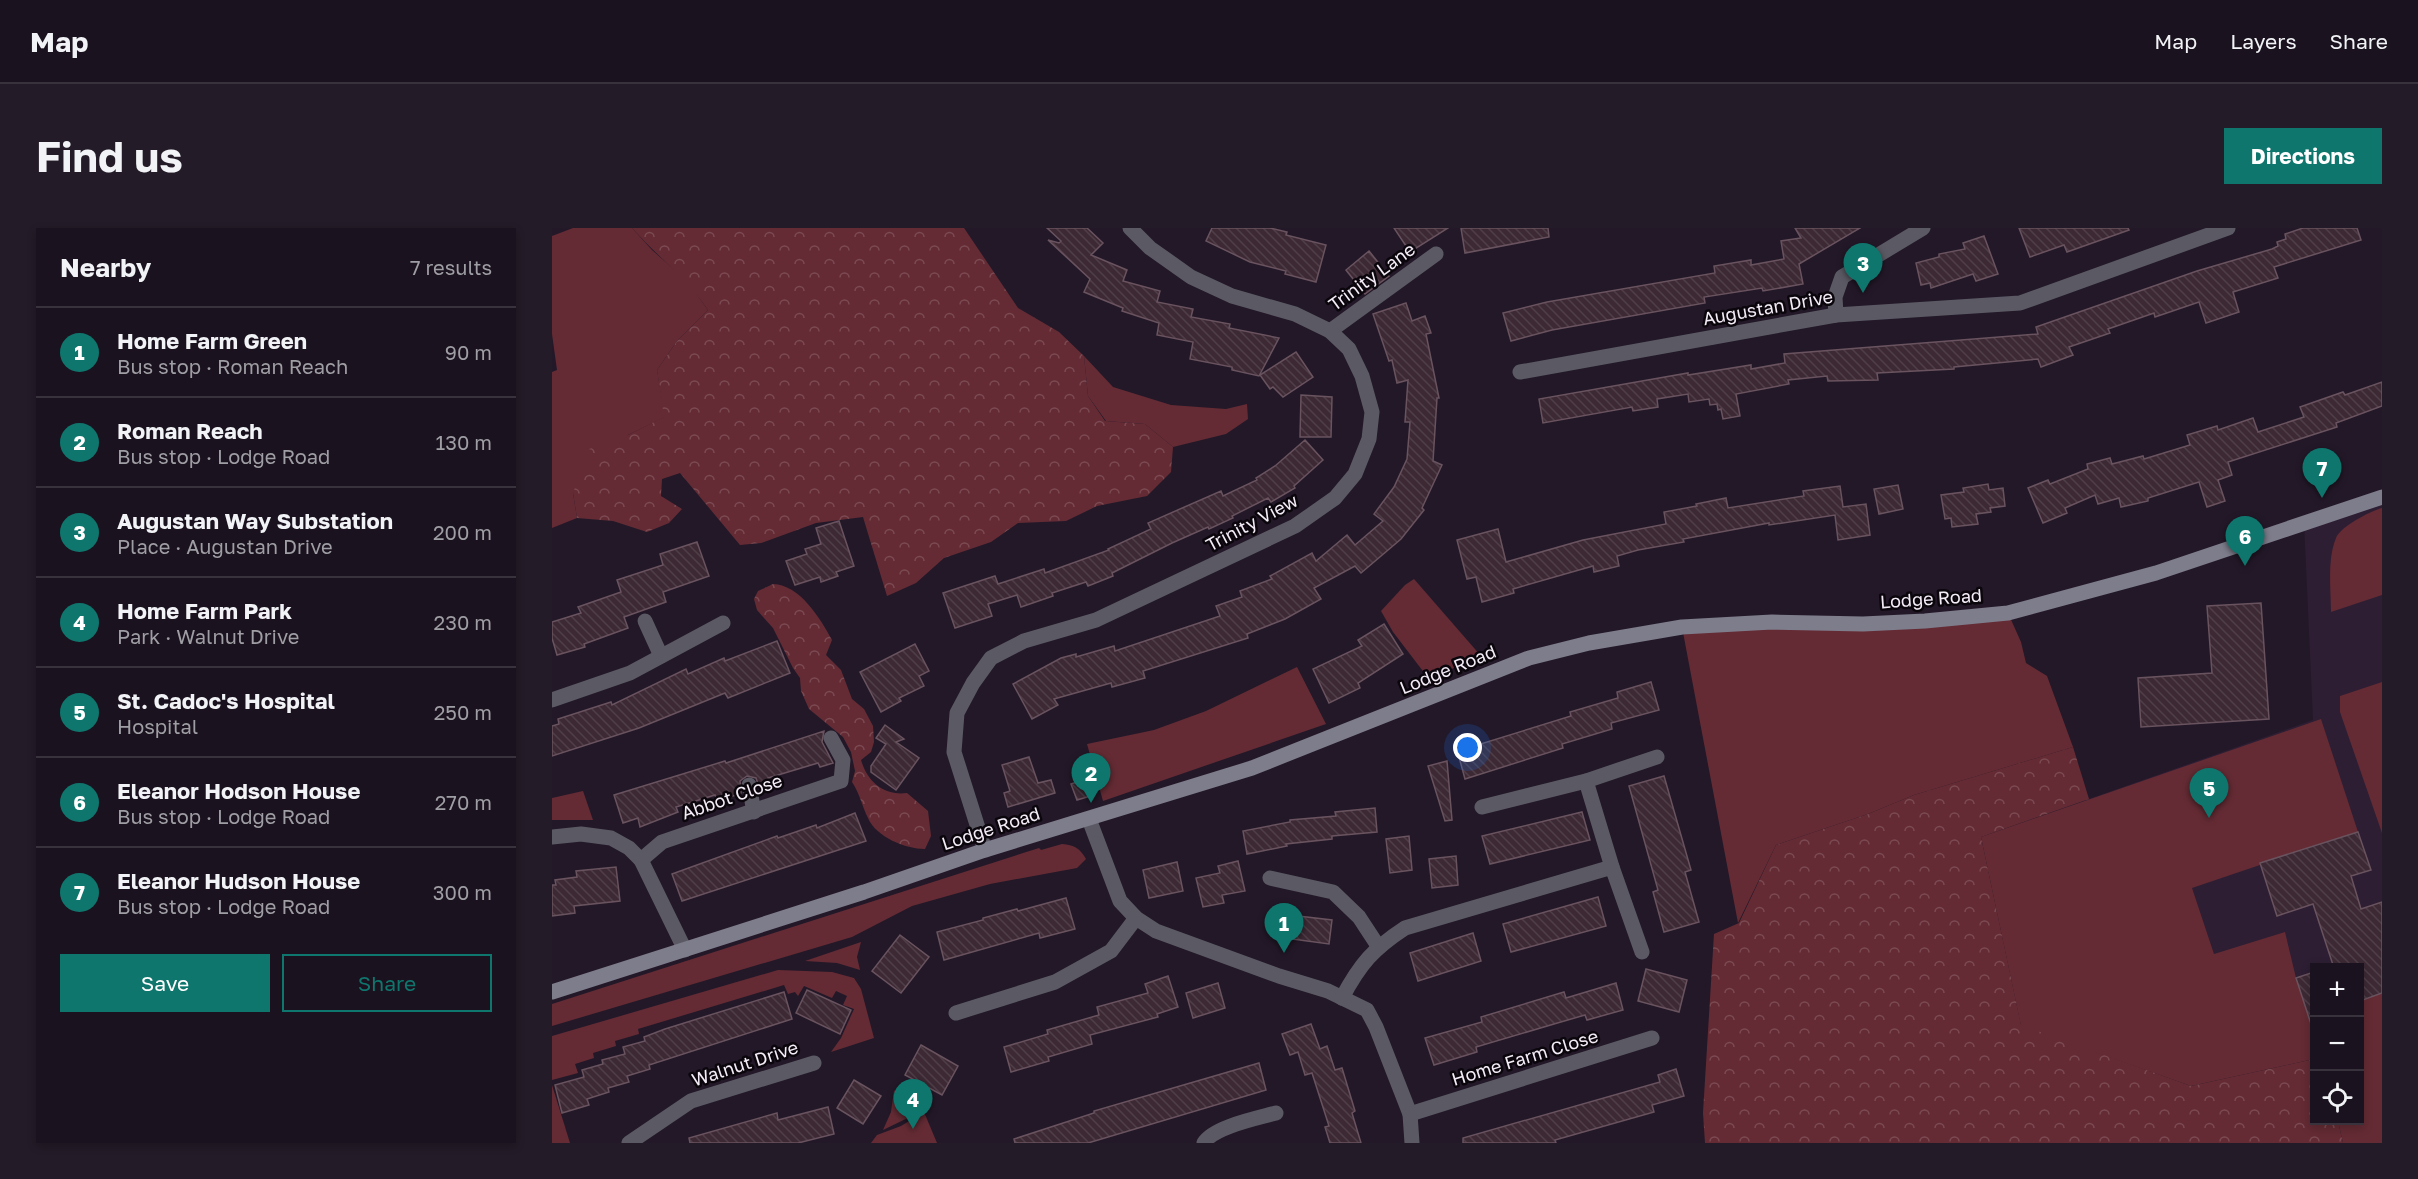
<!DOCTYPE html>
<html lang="en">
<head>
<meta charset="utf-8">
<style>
  body { margin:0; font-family:"Golos Text",sans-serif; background:#231b27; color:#f1f3f6 }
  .controls { position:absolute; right:18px; bottom:18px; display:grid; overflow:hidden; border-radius:0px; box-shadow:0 3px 9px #0003 }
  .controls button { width:54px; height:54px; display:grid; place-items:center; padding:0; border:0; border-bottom:2px solid #38323c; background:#1a121e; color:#f1f3f6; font:30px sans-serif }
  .you { position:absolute; left:916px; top:520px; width:21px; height:21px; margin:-15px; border:4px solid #fff; border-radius:50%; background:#1a73e8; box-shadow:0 0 0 9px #1a73e833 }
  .badge { display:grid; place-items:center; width:39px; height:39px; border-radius:50%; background:#0f766e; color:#fff; font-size:20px; font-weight:700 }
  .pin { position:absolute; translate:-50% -50px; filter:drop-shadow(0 2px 3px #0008) }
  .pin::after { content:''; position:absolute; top:32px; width:21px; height:18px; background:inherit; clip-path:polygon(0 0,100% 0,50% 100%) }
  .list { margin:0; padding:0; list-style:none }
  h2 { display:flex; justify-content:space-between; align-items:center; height:78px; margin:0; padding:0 24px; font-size:26px }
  h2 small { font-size:20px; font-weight:400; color:#9f9ea4 }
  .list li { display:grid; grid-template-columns:39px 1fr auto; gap:18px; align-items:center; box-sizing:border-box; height:90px; padding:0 24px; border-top:2px solid #38323c }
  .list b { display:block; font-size:22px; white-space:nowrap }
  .list p { margin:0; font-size:20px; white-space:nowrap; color:#9f9ea4 }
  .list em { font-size:20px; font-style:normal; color:#9f9ea4 }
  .actions { display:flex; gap:12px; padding:18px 24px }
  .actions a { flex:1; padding:14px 0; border:2px solid #0f766e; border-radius:0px; text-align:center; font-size:21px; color:#0f766e }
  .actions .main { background:#0f766e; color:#fff }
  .icon { flex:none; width:33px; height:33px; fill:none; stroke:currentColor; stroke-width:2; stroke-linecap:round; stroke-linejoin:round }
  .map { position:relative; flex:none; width:1830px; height:915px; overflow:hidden; border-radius:0px }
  header { display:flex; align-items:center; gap:36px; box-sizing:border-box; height:84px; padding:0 30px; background:#1a121e; border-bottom:2px solid #38323c }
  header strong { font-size:28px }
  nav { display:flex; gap:33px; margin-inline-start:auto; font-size:21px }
  .intro { display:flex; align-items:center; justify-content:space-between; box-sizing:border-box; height:144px; padding:0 36px }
  h1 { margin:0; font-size:42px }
  .button { padding:15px 27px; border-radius:0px; background:#0f766e; color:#fff; font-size:21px; font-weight:700 }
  main { display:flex; gap:36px; padding:0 36px }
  aside { flex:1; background:#1a121e; border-radius:0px; box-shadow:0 3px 9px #0003 }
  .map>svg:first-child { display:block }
  .built { fill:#2d1e33 }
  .green { fill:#642b34 }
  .forest { fill:url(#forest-crowns) }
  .building { fill:url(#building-back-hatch); stroke:#69535f; stroke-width:1.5 }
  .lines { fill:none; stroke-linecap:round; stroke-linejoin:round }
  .street { stroke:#5b5a64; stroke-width:15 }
  .secondary { stroke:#7e7d8c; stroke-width:15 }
  .labels { text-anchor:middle; stroke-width:5; stroke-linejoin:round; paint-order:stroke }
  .street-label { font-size:18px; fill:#f4ecf7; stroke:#0a060c }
</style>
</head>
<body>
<header>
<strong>Map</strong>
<nav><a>Map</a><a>Layers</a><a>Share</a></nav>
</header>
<div class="intro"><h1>Find us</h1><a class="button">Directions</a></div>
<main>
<aside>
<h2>Nearby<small>7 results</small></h2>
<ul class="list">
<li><span class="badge">1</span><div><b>Home Farm Green</b><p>Bus stop · Roman Reach</p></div><em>90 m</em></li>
<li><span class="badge">2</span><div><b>Roman Reach</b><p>Bus stop · Lodge Road</p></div><em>130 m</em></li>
<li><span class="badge">3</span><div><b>Augustan Way Substation</b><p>Place · Augustan Drive</p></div><em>200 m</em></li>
<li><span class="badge">4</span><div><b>Home Farm Park</b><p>Park · Walnut Drive</p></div><em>230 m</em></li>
<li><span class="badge">5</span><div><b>St. Cadoc's Hospital</b><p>Hospital</p></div><em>250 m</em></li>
<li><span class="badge">6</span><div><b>Eleanor Hodson House</b><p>Bus stop · Lodge Road</p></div><em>270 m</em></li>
<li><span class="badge">7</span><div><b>Eleanor Hudson House</b><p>Bus stop · Lodge Road</p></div><em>300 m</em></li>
</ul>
<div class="actions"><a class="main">Save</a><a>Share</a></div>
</aside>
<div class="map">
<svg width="1830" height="915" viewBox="0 0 1830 915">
  <defs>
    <pattern id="forest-crowns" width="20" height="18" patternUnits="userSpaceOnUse" patternTransform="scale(1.5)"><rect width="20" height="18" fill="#642b34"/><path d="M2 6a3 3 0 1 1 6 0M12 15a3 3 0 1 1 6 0" fill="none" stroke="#7b4a52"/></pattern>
    <pattern id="building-back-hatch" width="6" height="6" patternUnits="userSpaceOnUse" patternTransform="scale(1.5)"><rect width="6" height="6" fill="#3c2934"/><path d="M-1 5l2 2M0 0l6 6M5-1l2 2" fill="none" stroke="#4f3e48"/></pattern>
  </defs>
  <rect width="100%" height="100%" fill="#231828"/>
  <path class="built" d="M1830,269V915H1791L1786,893L1808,892V740H1762V831L1429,609L1761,492L1752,294Z"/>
  <g class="green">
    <path d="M21,0H80L100,22L135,53L156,82L125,113L105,142L113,189L76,207L21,265L25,290L0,300V144L5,142L0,106V8Z"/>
    <path d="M532,128L561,159L619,177L674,181L695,176L696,191L674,206L621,219L593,196L554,193L536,168Z"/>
    <path d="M1830,280V367L1779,384C1779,361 1775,332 1784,310C1788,299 1818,283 1830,280Z"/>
    <path d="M862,351L929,428L877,451L841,404L829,383L853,357Z"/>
    <path d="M1456,385L1469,414L1474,435L1495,448L1521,519L1362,567L1316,586L1224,617L1186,695L1130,399Z"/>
    <path d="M745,439L774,496L551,573L535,516L602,502L654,483Z"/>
    <path d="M1830,454V605L1788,484V468Z"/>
    <path d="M1769,491L1806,604L1640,660L1662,726L1733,704L1744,750L1758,789L1762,787V831L1639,858L1469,798L1429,609Z"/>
    <path d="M31,563L41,592H0V570Z"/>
    <path d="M510,616C522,617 528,620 534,631L525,640L438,656L360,678L300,709L0,798V776L487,620L489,622Z"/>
    <path d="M309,714L305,729L308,742L285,735L253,733Z"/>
    <path d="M226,742L280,744L302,750L309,761L322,810L279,824L289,810L302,781L291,777L295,768L284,763L280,770L252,758L246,768L243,764L236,766L232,757L86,801L87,806L63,813L64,818L41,825L42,830L23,836L26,845L0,852V808Z"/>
    <path d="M1830,765V915H1791L1786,893L1808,892V773Z"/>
    <path d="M0,857L18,915H0Z"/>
    <path d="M342,862L356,880L368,884L331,902L339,884Z"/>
    <path d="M372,884L385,915H319L325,907L349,898Z"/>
  </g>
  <g class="forest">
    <path d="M80,0H412L466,80L507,104L532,128L536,168L553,193L593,196L621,219L619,244L595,268L545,278L514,293L466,295L439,314L392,330L364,355L335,368L311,289L264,295L209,315L188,317L128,245L110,251L109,268L130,281L117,295L95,304L61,293L25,290L21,265L37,221L76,207L112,189L105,142L125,113L156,82C134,50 106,29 80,0Z"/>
    <path d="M221,356C248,357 268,390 280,412L274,427L289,442L300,471L312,481L321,498L322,514L319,524L309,532C315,553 331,568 355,565L376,583L379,608L373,621C354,621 324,609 316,590C310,578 308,566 300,554L303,543L299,524L291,509L257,481L249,463L248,450L241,440L221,400L205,382L202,371L206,363Z"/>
    <path d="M1521,519L1537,571L1429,609L1469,797L1639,858L1762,831V892L1786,893L1791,915H1153L1151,885L1162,706L1187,695L1224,617L1316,586L1362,567Z"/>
  </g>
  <g class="building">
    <path d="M495,0H535L551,15L539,27L575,42L571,53L608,63L605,74L641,81L639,89L678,96L677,100L727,110L707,148L680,142V139L638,131L641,114L605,107L607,95L570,83L571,80L532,64L538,51L496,12L507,15L509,13Z"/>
    <path d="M660,0H718L735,4L734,7L774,17L764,54L733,46L734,43L698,34L654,13Z"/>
    <path d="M842,0H896L858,24Z"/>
    <path d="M909,0H996L997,9L913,25Z"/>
    <path d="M1243,0H1308L1247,36L1251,56L1211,63L1210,60L1152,69L1153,75L1000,102L959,113L951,85L995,74L1163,45L1162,38L1199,32V37L1232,31L1229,13L1249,10Z"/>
    <path d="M1467,0H1576L1577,2L1515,24L1512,17L1478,29Z"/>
    <path d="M1751,0H1805L1809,12L1722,39L1726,50L1681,64L1687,84L1654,95L1647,74L1603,89L1602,85L1556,101L1558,105L1517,119L1521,127L1489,139L1486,131L1402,139V141L1325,145L1326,152L1276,153L1275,148L1236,152L1237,156L1184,166L1188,188L1171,191L1169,181L1166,182L1165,176L1158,177L1157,171L1137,174L1136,166L1105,171L1106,179L1081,183L1080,179L991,195L987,171L1136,145V147L1199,137V141L1233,135L1232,126L1486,106L1484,99L1645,43L1720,21L1726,18L1725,14L1734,11L1733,6Z"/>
    <path d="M1432,8L1446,46L1424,53L1421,46L1379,60L1378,55L1369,57L1364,35L1387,29V26L1413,21L1411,15Z"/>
    <path d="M817,23L837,48L813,66L794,42Z"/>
    <path d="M854,75L860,93L873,88L879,105L874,106L887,170H885L881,233L890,237L870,280L872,282L849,311L809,345L803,338L762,360L769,371L733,391L695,406L696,410L591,443L593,450L560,459L559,455L502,471L506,477L480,491L461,456L509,430L524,426V429L562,418L563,423L668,388L664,378L690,369L688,363L720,351L718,348L760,325L764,333L795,307L803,317L831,293L822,286L842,259L855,231L858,194H853L856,152L845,155L840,132L837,133L821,86Z"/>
    <path d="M744,124L761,149L731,169L721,159L718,161L708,147Z"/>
    <path d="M1830,154V178L1784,195L1785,199L1676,234L1680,247L1666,252L1673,273L1655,279L1647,254L1596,270V273L1569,279L1567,270L1546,276L1543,267L1513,280L1515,285L1491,295L1476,260L1496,252L1498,256L1536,241L1535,236L1558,230L1560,236L1591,228L1592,231L1638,217L1635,207L1665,198L1666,202L1701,190L1706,204L1752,189L1748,179L1791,164L1793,167Z"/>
    <path d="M749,167L780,169L779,209H748Z"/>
    <path d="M753,212L771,232L742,258L743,260L719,274L716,270L680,288L681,290L657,301L656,299L620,315L560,345L561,348L536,358L534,354L500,365L501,368L469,379L465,367L436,376L440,388L403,400L391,365L443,348L446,356L492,341L493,345L557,322L556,321L599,301L596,295L669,263L671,268L705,252L704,250L723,238Z"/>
    <path d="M1436,256L1437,262L1451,260L1453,278L1438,280L1439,284L1424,286L1426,296L1400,299L1399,290L1393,291L1389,267L1412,264L1411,260Z"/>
    <path d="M1346,257L1351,281L1327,286L1322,261Z"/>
    <path d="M1288,258L1291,279L1314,276L1318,307L1286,312L1283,287L1217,297V295L1131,311L1132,314L1086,322L1065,328L1067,338L1042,344L1041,338L961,361L962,365L930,374L924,349L915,351L905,312L946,301L954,334L1031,312L1114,296L1112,284L1145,278L1144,276L1174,270L1176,280L1252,268L1251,263Z"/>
    <path d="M287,293L302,338L284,344L286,348L269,354L268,349L243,357L234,333L255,326L253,321L269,316L264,300Z"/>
    <path d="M145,314L157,348L111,364L114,374L72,389L76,400L32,416L33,419L5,427L0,410V394L29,385L26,379L69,364L65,352L111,337L108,326Z"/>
    <path d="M1709,375L1717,491L1589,499L1586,450L1660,445L1655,378Z"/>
    <path d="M832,396L851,426L806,455L808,460L777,475L761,441L810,418L806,412Z"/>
    <path d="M225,413L238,445L176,470L173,465L87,500L0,528V498L7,496L6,491L59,474L60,477L134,441L136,446L172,430L173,433Z"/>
    <path d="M363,416L377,443L367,448L372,458L347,470L349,473L329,484L308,444Z"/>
    <path d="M1099,454L1107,482L1059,495L1060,501L1010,516L1011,520L913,551L907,529L923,525L922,518L1019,488L1018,484L1066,470L1065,464Z"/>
    <path d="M333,497L352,511L344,514L367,530L344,562L319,544V538L334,516L324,510Z"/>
    <path d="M272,503L270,514L281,535L268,539L266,535L216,550L218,555L207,559L204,550L195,548L188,553L189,565L184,567L165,573L163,567L124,579L126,584L88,599L86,590L71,595L62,567L173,533L174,535Z"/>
    <path d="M477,529L486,555L499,552L503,565L456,579L452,565L458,563L450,537Z"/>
    <path d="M895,533L900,592L893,593L876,538Z"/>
    <path d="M1112,548L1139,642L1133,644L1147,694L1112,704L1101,664L1106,662L1077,558Z"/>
    <path d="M537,550L542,567L525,572L519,556Z"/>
    <path d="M823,580L825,604L780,608V611L734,616L735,618L695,626L691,603L738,594V592L784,588L783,584Z"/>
    <path d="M1030,584L1038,612L938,636L930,608Z"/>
    <path d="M303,585L314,613L130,673L120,646L225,608L226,610L264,597L265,600Z"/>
    <path d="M1806,604L1819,642L1799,648L1809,681L1830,674V765L1808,773V740H1782L1761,676L1725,688L1708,635Z"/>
    <path d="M857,608L860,642L838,645L834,611Z"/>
    <path d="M904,628L906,657L880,660L877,631Z"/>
    <path d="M686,633L693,663L670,667L672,675L651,679L644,650L668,645L666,638Z"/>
    <path d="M625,634L631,663L597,670L591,642Z"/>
    <path d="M64,639L68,673L22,678L23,685L0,688V657H4L3,652L25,649L24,643Z"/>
    <path d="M1046,669L1054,698L959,724L951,696Z"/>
    <path d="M514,670L523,701L488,710L487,705L392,732L385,704L431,692V690L465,681L466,683Z"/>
    <path d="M729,686L780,692L777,716L726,709Z"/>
    <path d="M921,705L929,733L866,753L858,725Z"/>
    <path d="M348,707L377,729L349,765L320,743Z"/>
    <path d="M1094,741L1135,752L1127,784L1086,773Z"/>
    <path d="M1762,744V795L1759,796L1744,750Z"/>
    <path d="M616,748L626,779L605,786L606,789L538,807L540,816L496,829L497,833L459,844L452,819L496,806L495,802L547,787L545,779L596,765L593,756Z"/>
    <path d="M666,755L673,780L641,790L634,765Z"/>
    <path d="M1064,755L1071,782L1035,792L1033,787L1002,796L924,819L925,824L882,837L873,810L930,794L929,789L1012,764L1014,770Z"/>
    <path d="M255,762L299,782L288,806L244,785Z"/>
    <path d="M232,764L240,791L97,837L98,841L75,848L77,854L56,860L57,864L35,871L37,877L10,885L3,857L32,849L30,842L51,836L50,832L73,826L71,819L93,813L92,809L113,801Z"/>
    <path d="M759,796L768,821L775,818L783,842L790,840L803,883L800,885L809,915H778L773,899L777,898L760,845L753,847L746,824L738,827L730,806Z"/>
    <path d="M369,817L406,838L390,867L353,847Z"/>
    <path d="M707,835L714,862L536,915H463L462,911L542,885V883Z"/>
    <path d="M1124,841L1132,868L1100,877L1102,884L1003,912L1004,915H911V910L1108,854L1106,847Z"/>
    <path d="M302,852L329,868L311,896L285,880Z"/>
    <path d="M276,879L282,906L246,915H138L137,910L225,885L226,892Z"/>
  </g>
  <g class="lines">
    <g class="street">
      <path d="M1284,87L1283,69L1290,49L1371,0"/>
      <path d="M778,103L884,26"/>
      <path d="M968,144L1284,87L1468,75L1676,0"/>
      <path d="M93,393L109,428"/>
      <path d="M0,472L78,445L171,395"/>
      <path d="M1034,553L1105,529"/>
      <path d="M197,557L202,584"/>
      <path d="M930,579L1034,553L1060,639"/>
      <path d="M537,591L568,673L584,690L604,703L727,748L776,763L815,782L824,799L858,886L860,915"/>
      <path d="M0,609L29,606L59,610L77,620L89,632L133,722"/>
      <path d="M433,622L402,524L405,485L421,455L439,430L472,413L544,392L743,298L783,270L803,246L817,211L820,184L810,148L797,121L778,103L743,86L680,68L639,49L598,20L578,0"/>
      <path d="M89,632L110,614L289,553L291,532L279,510"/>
      <path d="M718,650L781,664L807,689L826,718"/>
      <path d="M790,770C808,736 821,721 853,700L1060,639L1090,724"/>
      <path d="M404,785L503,754L559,723L584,690"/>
      <path d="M858,886L1100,810"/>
      <path d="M77,915L139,873L262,835"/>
      <path d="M652,915C661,899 706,890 724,885"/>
    </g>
    <path class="secondary" d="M0,764L312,664L433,622L700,540L977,430L1037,415L1130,399L1220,394L1311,396L1373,393L1456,385L1604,345L1830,269"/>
  </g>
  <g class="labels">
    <g class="street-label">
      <text transform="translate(820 49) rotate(-36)" y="6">Trinity Lane</text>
      <text transform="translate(1216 80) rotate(-10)" y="6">Augustan Drive</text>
      <text transform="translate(700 295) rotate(-28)" y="6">Trinity View</text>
      <text transform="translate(1379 371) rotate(-4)" y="6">Lodge Road</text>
      <text transform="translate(896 442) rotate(-22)" y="6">Lodge Road</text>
      <text transform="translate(180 569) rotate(-19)" y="6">Abbot Close</text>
      <text transform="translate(439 601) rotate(-18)" y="6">Lodge Road</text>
      <text transform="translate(973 830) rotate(-17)" y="6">Home Farm Close</text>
      <text transform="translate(193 836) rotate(-18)" y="6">Walnut Drive</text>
    </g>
  </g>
</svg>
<div class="controls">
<button>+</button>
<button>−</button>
<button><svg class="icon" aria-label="locate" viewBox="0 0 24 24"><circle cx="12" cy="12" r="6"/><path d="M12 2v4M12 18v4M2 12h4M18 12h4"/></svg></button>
</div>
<div class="you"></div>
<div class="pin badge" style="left:732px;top:725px">1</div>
<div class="pin badge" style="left:539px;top:575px">2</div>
<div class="pin badge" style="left:1311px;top:65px">3</div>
<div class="pin badge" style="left:361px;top:901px">4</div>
<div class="pin badge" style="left:1657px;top:590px">5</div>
<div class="pin badge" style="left:1693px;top:338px">6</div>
<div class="pin badge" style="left:1770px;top:270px">7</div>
</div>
</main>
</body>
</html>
